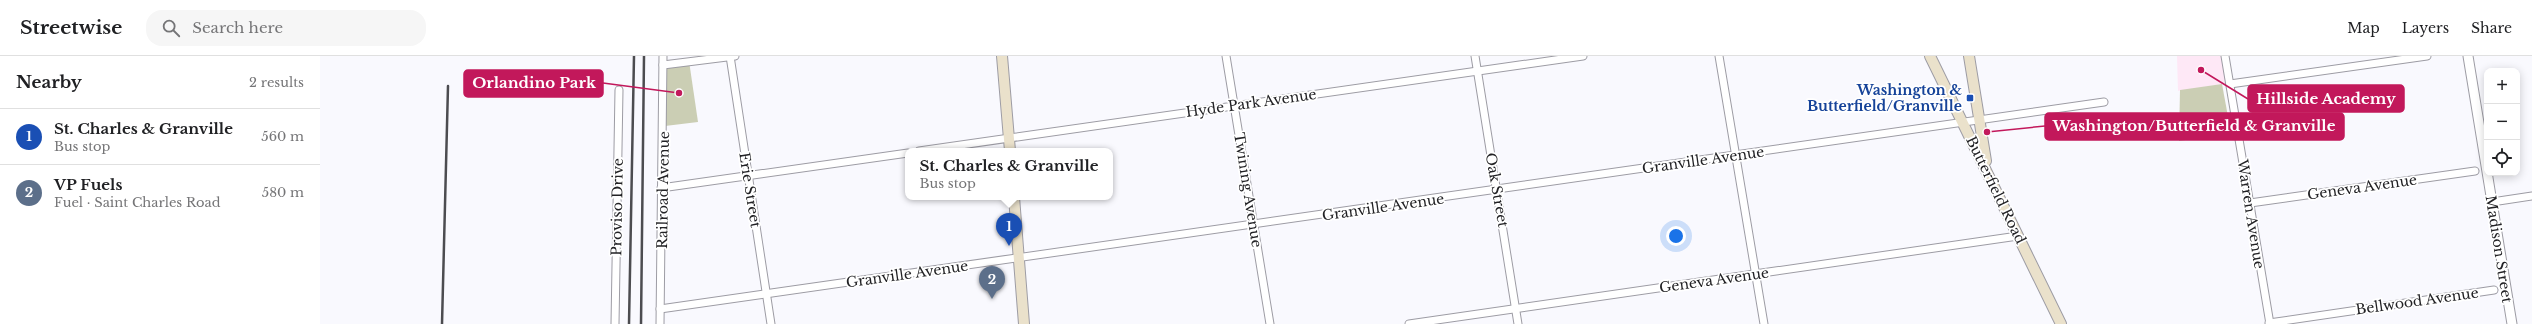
<!DOCTYPE html>
<html lang="en">
<head>
<meta charset="utf-8">
<style>
  body { margin:0; font-family:"Libre Baskerville",serif; background:#f6f6f6; color:#202124 }
  .controls { position:absolute; right:12px; top:12px; display:grid; overflow:hidden; border-radius:8px; box-shadow:0 2px 10px #0003 }
  .controls button { width:36px; height:36px; display:grid; place-items:center; padding:0; border:0; border-bottom:1px solid #e0e0e0; background:#fff; color:#202124; font:20px sans-serif }
  .you { position:absolute; left:1356px; top:180px; width:14px; height:14px; margin:-10px; border:3px solid #fff; border-radius:50%; background:#1a73e8; box-shadow:0 0 0 6px #1a73e833 }
  .badge { display:grid; place-items:center; width:26px; height:26px; border-radius:50%; background:#448797; color:#fff; font-size:13px; font-weight:700 }
  .pin { position:absolute; translate:-50% -33px; filter:drop-shadow(0 1px 2px #0008) }
  .pin::after { content:''; position:absolute; top:21px; width:14px; height:12px; background:inherit; clip-path:polygon(0 0,100% 0,50% 100%) }
  .popup { position:absolute; left:585px; top:92px; width:208px; height:52px; box-sizing:border-box; display:grid; place-content:center; border-radius:8px; background:#fff; filter:drop-shadow(0 1px 3px #0005); font-size:13px; white-space:nowrap; color:#757577 }
  .popup b { font-size:15px; color:#202124 }
  .popup::after { content:''; position:absolute; left:50%; top:100%; margin-left:-8px; border:8px solid transparent; border-top-color:#fff }
  .list { margin:0; padding:0; list-style:none }
  h2 { display:flex; justify-content:space-between; align-items:center; height:52px; margin:0; padding:0 16px; font-size:17px }
  h2 small { font-size:13px; font-weight:400; color:#757577 }
  .list li { display:grid; grid-template-columns:26px 1fr auto; gap:12px; align-items:center; box-sizing:border-box; height:56px; padding:0 16px; border-top:1px solid #e0e0e0 }
  .list b { display:block; font-size:15px; white-space:nowrap }
  .list p { margin:0; font-size:13px; white-space:nowrap; color:#757577 }
  .list em { font-size:13px; font-style:normal; color:#757577 }
  .icon { flex:none; width:22px; height:22px; fill:none; stroke:currentColor; stroke-width:2; stroke-linecap:round; stroke-linejoin:round }
  .map { position:relative; flex:none; width:2212px; height:268px; overflow:hidden }
  header { display:flex; align-items:center; gap:24px; box-sizing:border-box; height:56px; padding:0 20px; background:#fff; border-bottom:1px solid #e0e0e0 }
  header strong { font-size:19px }
  nav { display:flex; gap:22px; margin-inline-start:auto; font-size:14px }
  .search { width:280px; height:36px; background:#f6f6f6; display:flex; align-items:center; gap:10px; box-sizing:border-box; padding:0 14px; border-radius:16px; color:#757577; font-size:15px }
  main { display:flex }
  aside { flex:1; background:#fff }
  .map>svg:first-child { display:block }
  .education { fill:#fee8f6 }
  .green { fill:#cbceb4 }
  .lines { fill:none; stroke-linecap:round; stroke-linejoin:round }
  .minor-casing { stroke:#9d9ca4; stroke-width:9 }
  .tertiary-casing { stroke:#9d9ca4; stroke-width:11 }
  .secondary-casing { stroke:#9d9ca4; stroke-width:12 }
  .minor { stroke:#fff; stroke-width:7 }
  .tertiary { stroke:#fff; stroke-width:9 }
  .secondary { stroke:#eae1cb; stroke-width:10 }
  .rail { stroke:#4c4c50; stroke-width:2.5 }
  .transit-dot { fill:#1a4fb4; stroke:#fff; stroke-width:1.5 }
  .labels { text-anchor:middle; stroke-width:3.5; stroke-linejoin:round; paint-order:stroke }
  .transit-label { font-size:14px; font-weight:bold; fill:#164399; stroke:#fff; text-anchor:end }
  .street-label { font-size:14px; fill:#222225; stroke:#fff }
  .leader { fill:none; stroke:#c2185b; stroke-width:1.5 }
  .callout-dot { fill:#c2185b; stroke:#fff; stroke-width:1.5 }
  .callout { fill:#c2185b; stroke:#c2185b; stroke-width:1.5 }
  .callout-label { font-size:15px; text-anchor:middle; font-weight:bold; fill:#fff }
</style>
</head>
<body>
<header>
<strong>Streetwise</strong>
<div class="search"><svg class="icon" aria-label="search" viewBox="0 0 24 24"><circle cx="10" cy="10" r="6"/><path d="M15 15l6 6"/></svg>Search here</div>
<nav><a>Map</a><a>Layers</a><a>Share</a></nav>
</header>
<main>
<aside>
<h2>Nearby<small>2 results</small></h2>
<ul class="list">
<li><span class="badge" style="background:#1a4fb4">1</span><div><b>St. Charles &amp; Granville</b><p>Bus stop</p></div><em>560 m</em></li>
<li><span class="badge" style="background:#5c6f8a">2</span><div><b>VP Fuels</b><p>Fuel · Saint Charles Road</p></div><em>580 m</em></li>
</ul>
</aside>
<div class="map">
<svg width="2212" height="268" viewBox="0 0 2212 268">
  <rect width="100%" height="100%" fill="#f9f9fe"/>
  <path class="education" d="M1857,0H1903L1908,27L1858,35Z"/>
  <g class="green">
    <path d="M369,5L378,66L345,70L344,8Z"/>
    <path d="M1902,28L1911,77L1859,85L1860,34Z"/>
  </g>
  <g class="lines">
    <defs>
      <g id="minor">
        <path d="M410,0L451,268"/>
        <path d="M906,0L950,268"/>
        <path d="M1155,0L1198,268"/>
        <path d="M1399,0L1444,268"/>
        <path d="M1905,0L1950,268"/>
        <path d="M343,9L415,0"/>
        <path d="M1910,28L2107,0"/>
        <path d="M599,95L1263,0"/>
        <path d="M341,132L588,97"/>
        <path d="M2172,146L2212,140"/>
        <path d="M1930,147L2155,115"/>
        <path d="M340,253L1784,46"/>
        <path d="M1949,267L2174,234"/>
        <path d="M295,268L299,34"/>
        <path d="M340,268L343,0"/>
        <path d="M1089,268L1698,180"/>
      </g>
      <path id="tertiary" d="M2148,0L2192,268"/>
      <g id="secondary">
        <path d="M682,0L690,95"/>
        <path d="M1610,0L1741,268"/>
        <path d="M1649,0L1666,105"/>
        <path d="M694,141L704,268"/>
      </g>
    </defs>
    <use href="#minor" class="minor-casing"/>
    <use href="#tertiary" class="tertiary-casing"/>
    <use href="#secondary" class="secondary-casing"/>
    <use href="#minor" class="minor"/>
    <use href="#tertiary" class="tertiary"/>
    <use href="#secondary" class="secondary"/>
    <g class="rail">
      <path d="M122,268L128,30"/>
      <path d="M309,268L314,0"/>
      <path d="M321,268L324,0"/>
    </g>
  </g>
  <rect class="transit-dot" x="1646" y="38" width="8" height="8" rx="2"/>
  <g class="labels">
    <g class="transit-label">
      <text x="1642" y="39">Washington &amp;<tspan x="1642" dy="16">Butterfield/Granville</tspan></text>
    </g>
    <g class="street-label">
      <text transform="translate(931 47) rotate(-8)" y="5">Hyde Park Avenue</text>
      <text transform="translate(1383 104) rotate(-8)" y="5">Granville Avenue</text>
      <text transform="translate(2042 131) rotate(-8)" y="5">Geneva Avenue</text>
      <text transform="translate(343 134) rotate(-89)" y="5">Railroad Avenue</text>
      <text transform="translate(430 134) rotate(81)" y="5">Erie Street</text>
      <text transform="translate(928 134) rotate(81)" y="5">Twining Avenue</text>
      <text transform="translate(1177 134) rotate(80)" y="5">Oak Street</text>
      <text transform="translate(1676 134) rotate(64)" y="5">Butterfield Road</text>
      <text transform="translate(297 151) rotate(-89)" y="5">Proviso Drive</text>
      <text transform="translate(1063 151) rotate(-8)" y="5">Granville Avenue</text>
      <text transform="translate(1931 158) rotate(81)" y="5">Warren Avenue</text>
      <text transform="translate(2179 193) rotate(81)" y="5">Madison Street</text>
      <text transform="translate(587 218) rotate(-8)" y="5">Granville Avenue</text>
      <text transform="translate(1394 224) rotate(-8)" y="5">Geneva Avenue</text>
      <text transform="translate(2097 245) rotate(-8)" y="5">Bellwood Avenue</text>
    </g>
  </g>
  <path class="leader" d="M359 37L283 27M1881 14L1928 43M1667 76L1725 70"/>
  <g class="callout-dot">
    <circle cx="359" cy="37" r="4"/>
    <circle cx="1881" cy="14" r="4"/>
    <circle cx="1667" cy="76" r="4"/>
  </g>
  <g class="callout">
    <rect x="144" y="14" width="139" height="27" rx="4"/>
    <rect x="1928" y="29" width="156" height="27" rx="4"/>
    <rect x="1725" y="57" width="299" height="27" rx="4"/>
  </g>
  <g class="callout-label">
    <text x="214" y="32">Orlandino Park</text>
    <text x="2006" y="48">Hillside Academy</text>
    <text x="1874" y="75">Washington/Butterfield &amp; Granville</text>
  </g>
</svg>
<div class="controls">
<button>+</button>
<button>−</button>
<button><svg class="icon" aria-label="locate" viewBox="0 0 24 24"><circle cx="12" cy="12" r="6"/><path d="M12 2v4M12 18v4M2 12h4M18 12h4"/></svg></button>
</div>
<div class="you"></div>
<div class="pin badge" style="left:689px;top:190px;background:#1a4fb4">1</div>
<div class="popup"><b>St. Charles &amp; Granville</b>Bus stop</div>
<div class="pin badge" style="left:672px;top:243px;background:#5c6f8a">2</div>
</div>
</main>
</body>
</html>
